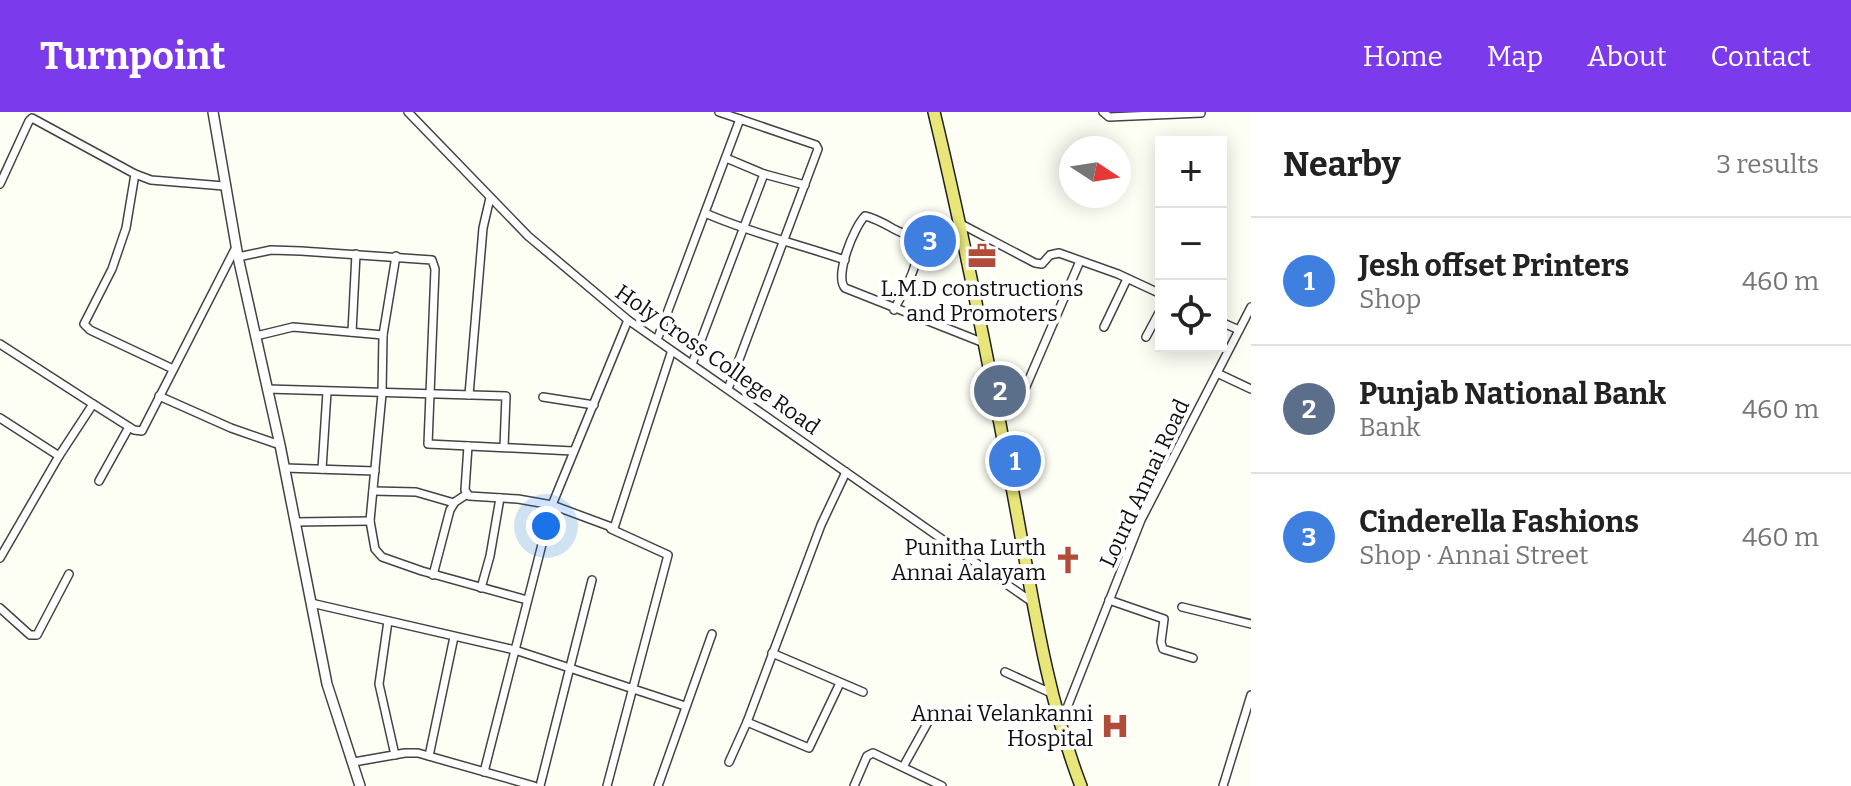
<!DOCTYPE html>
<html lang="en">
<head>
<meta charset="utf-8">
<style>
  body { margin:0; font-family:Bitter,serif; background:#f2f2f2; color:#222 }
  .controls { position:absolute; right:24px; top:24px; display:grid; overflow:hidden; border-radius:0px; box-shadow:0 4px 20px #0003 }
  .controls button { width:72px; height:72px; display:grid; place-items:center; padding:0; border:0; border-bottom:2px solid #e0e0e0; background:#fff; color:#222; font:40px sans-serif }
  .compass { position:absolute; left:1059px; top:24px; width:72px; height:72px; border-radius:50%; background:#fff; box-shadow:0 4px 20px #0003; rotate:102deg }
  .you { position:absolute; left:546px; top:414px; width:28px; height:28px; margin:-20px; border:6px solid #fff; border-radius:50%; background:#1a73e8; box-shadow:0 0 0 12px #1a73e833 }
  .badge { display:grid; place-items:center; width:52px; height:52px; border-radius:50%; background:#7c3aed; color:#fff; font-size:26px; font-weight:700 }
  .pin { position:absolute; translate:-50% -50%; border:4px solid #fff; box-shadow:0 2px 8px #0006 }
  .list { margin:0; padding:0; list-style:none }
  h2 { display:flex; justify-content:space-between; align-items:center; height:104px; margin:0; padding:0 32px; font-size:34px }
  h2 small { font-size:26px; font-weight:400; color:#767676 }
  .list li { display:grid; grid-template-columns:52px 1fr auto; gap:24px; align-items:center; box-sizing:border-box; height:128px; padding:0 32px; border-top:2px solid #e0e0e0 }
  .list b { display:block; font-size:30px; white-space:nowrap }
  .list p { margin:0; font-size:26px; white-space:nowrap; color:#767676 }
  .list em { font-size:26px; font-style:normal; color:#767676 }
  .icon { flex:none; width:44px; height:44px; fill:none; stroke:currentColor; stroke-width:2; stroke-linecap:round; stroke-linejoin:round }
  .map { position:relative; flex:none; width:1251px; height:674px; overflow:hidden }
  header { display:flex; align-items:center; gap:48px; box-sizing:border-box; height:112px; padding:0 40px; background:#7c3aed; color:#fff }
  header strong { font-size:38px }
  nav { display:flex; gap:44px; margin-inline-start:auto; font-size:28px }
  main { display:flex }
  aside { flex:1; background:#fff }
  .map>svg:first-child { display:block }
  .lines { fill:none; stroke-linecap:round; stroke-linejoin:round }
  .minor-casing { stroke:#434343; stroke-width:10 }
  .tertiary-casing { stroke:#434343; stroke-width:12 }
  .primary-casing { stroke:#212121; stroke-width:14 }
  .minor { stroke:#fff; stroke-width:7 }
  .tertiary { stroke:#fff; stroke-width:9 }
  .primary { stroke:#e8e579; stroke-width:11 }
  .labels { text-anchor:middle; stroke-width:8; stroke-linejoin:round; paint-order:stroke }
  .poi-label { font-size:22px; fill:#101010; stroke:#fff; text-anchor:end }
  .street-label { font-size:22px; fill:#101010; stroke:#fff }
</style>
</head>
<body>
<header>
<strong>Turnpoint</strong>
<nav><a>Home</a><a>Map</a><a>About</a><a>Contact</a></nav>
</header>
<main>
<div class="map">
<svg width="1251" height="674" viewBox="0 0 1251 674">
  <rect width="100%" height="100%" fill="#fdfef4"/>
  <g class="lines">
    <defs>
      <g id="minor">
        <path d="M408,0L528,124L628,208L1032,490"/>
        <path d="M719,0L816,33L818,37L728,277"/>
        <path d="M1103,0L1109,5L1201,1"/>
        <path d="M726,46L764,62L805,73"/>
        <path d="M135,62L126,116L112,157L84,212L90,218L173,257"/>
        <path d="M0,72L29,9L32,6L135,62L151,68L224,74"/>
        <path d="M705,101C750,121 798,132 845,148"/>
        <path d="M959,111L1035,151L1042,152L1050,143L1059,141L1118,162L1161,182"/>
        <path d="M238,145L271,138L301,139L432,148L435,157L428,332L573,339"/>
        <path d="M894,198C902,181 928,143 911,126C907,122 899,120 894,117C885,112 875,106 865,104C854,115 834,164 845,176L984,231"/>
        <path d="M1221,210L1239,218"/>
        <path d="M1104,215L1127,167"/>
        <path d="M352,220L356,142"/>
        <path d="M383,223L396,144"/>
        <path d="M256,224L293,215L383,223L382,282L370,409L375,437L382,445L422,459L527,488"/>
        <path d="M1146,225L1161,197"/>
        <path d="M657,228L740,7"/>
        <path d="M0,232L93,292"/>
        <path d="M692,252L764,62"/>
        <path d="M1217,261L1251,277"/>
        <path d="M993,275L1019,281L1024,279L1080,149"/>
        <path d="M267,277L506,284L504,335"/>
        <path d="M469,283L483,116L490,86"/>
        <path d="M159,284L231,316L280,333"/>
        <path d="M543,285L594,293"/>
        <path d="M0,306L59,344"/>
        <path d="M468,334L465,378L469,384L518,387L552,393L614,416L671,241"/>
        <path d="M285,356L375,359"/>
        <path d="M322,357L327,280"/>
        <path d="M99,369L129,315"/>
        <path d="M373,379L416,380L454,391"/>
        <path d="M295,410L370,409"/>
        <path d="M0,446L59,344L93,292L134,318L142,319L236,135"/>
        <path d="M433,463L450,398L455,390L467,382"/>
        <path d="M481,476L490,444L500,386"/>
        <path d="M1109,488L1164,507L1161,530L1163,537L1193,546"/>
        <path d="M311,491L515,538L685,594"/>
        <path d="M1182,495L1251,512"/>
        <path d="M0,496L30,523H37L69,462"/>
        <path d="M388,509L379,572L395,643"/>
        <path d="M772,541L863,580"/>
        <path d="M1005,560L1051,581"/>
        <path d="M747,610L809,636L840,571"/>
        <path d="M1061,611L1141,408L1251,195"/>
        <path d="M429,644L454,525"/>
        <path d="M354,650L405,641H418L534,674"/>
        <path d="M729,650L747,610L821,413L846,360"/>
        <path d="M903,655L928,610"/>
        <path d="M484,660L552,393L628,208"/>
        <path d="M540,674L592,468"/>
        <path d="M607,674L668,443L611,417"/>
        <path d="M658,674L712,522"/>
        <path d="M854,674L867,644L873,641L942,674"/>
        <path d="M1223,674L1251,583"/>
      </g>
      <path id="tertiary" d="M213,0L238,145L280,333L327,572L360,674"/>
      <path id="primary" d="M934,0C965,128 990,257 1014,386C1032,482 1046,583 1081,674"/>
    </defs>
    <use href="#minor" class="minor-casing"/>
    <use href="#tertiary" class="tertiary-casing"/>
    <use href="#primary" class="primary-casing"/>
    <use href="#minor" class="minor"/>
    <use href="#tertiary" class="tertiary"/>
    <use href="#primary" class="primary"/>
  </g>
  <defs>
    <symbol id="office-bare" viewBox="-9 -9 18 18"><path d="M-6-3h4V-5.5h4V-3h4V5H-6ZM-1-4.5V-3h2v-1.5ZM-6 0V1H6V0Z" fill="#b04c37" stroke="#fff" stroke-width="2.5" paint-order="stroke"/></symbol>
    <symbol id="church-bare" viewBox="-9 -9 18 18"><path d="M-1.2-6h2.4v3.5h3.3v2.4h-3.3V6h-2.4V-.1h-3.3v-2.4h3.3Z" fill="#b04c37" stroke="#fff" stroke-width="2.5" paint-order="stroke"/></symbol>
    <symbol id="hospital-bare" viewBox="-9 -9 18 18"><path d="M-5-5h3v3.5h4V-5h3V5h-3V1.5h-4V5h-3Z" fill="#b04c37" stroke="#fff" stroke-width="2.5" paint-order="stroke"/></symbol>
  </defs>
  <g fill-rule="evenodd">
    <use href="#office-bare" x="962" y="124" width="40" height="40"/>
    <use href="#church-bare" x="1048" y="428" width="40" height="40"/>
    <use href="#hospital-bare" x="1095" y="594" width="40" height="40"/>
  </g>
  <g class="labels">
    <g class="poi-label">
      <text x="982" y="184" text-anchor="middle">L.M.D constructions<tspan x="982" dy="25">and Promoters</tspan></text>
      <text x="1046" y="443">Punitha Lurth<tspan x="1046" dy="25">Annai Aalayam</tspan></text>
      <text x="1093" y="609">Annai Velankanni<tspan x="1093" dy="25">Hospital</tspan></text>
    </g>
    <g class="street-label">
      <text transform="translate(718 247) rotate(35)" y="8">Holy Cross College Road</text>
      <text transform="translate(1144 371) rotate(-65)" y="8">Lourd Annai Road</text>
    </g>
  </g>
</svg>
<div class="controls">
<button>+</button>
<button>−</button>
<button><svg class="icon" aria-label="locate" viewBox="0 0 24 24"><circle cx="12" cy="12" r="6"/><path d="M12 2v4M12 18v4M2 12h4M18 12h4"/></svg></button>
</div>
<svg class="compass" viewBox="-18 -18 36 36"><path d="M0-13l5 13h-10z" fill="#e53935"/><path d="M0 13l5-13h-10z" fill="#767676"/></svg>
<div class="you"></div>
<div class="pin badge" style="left:1015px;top:349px;background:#3f7fe0">1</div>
<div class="pin badge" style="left:1000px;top:279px;background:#5c6f8a">2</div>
<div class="pin badge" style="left:930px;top:129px;background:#3f7fe0">3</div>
</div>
<aside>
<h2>Nearby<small>3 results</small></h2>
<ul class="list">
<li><span class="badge" style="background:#3f7fe0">1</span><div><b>Jesh offset Printers</b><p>Shop</p></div><em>460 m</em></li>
<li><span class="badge" style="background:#5c6f8a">2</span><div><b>Punjab National Bank</b><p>Bank</p></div><em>460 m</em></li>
<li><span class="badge" style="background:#3f7fe0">3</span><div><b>Cinderella Fashions</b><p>Shop · Annai Street</p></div><em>460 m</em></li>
</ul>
</aside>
</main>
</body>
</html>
